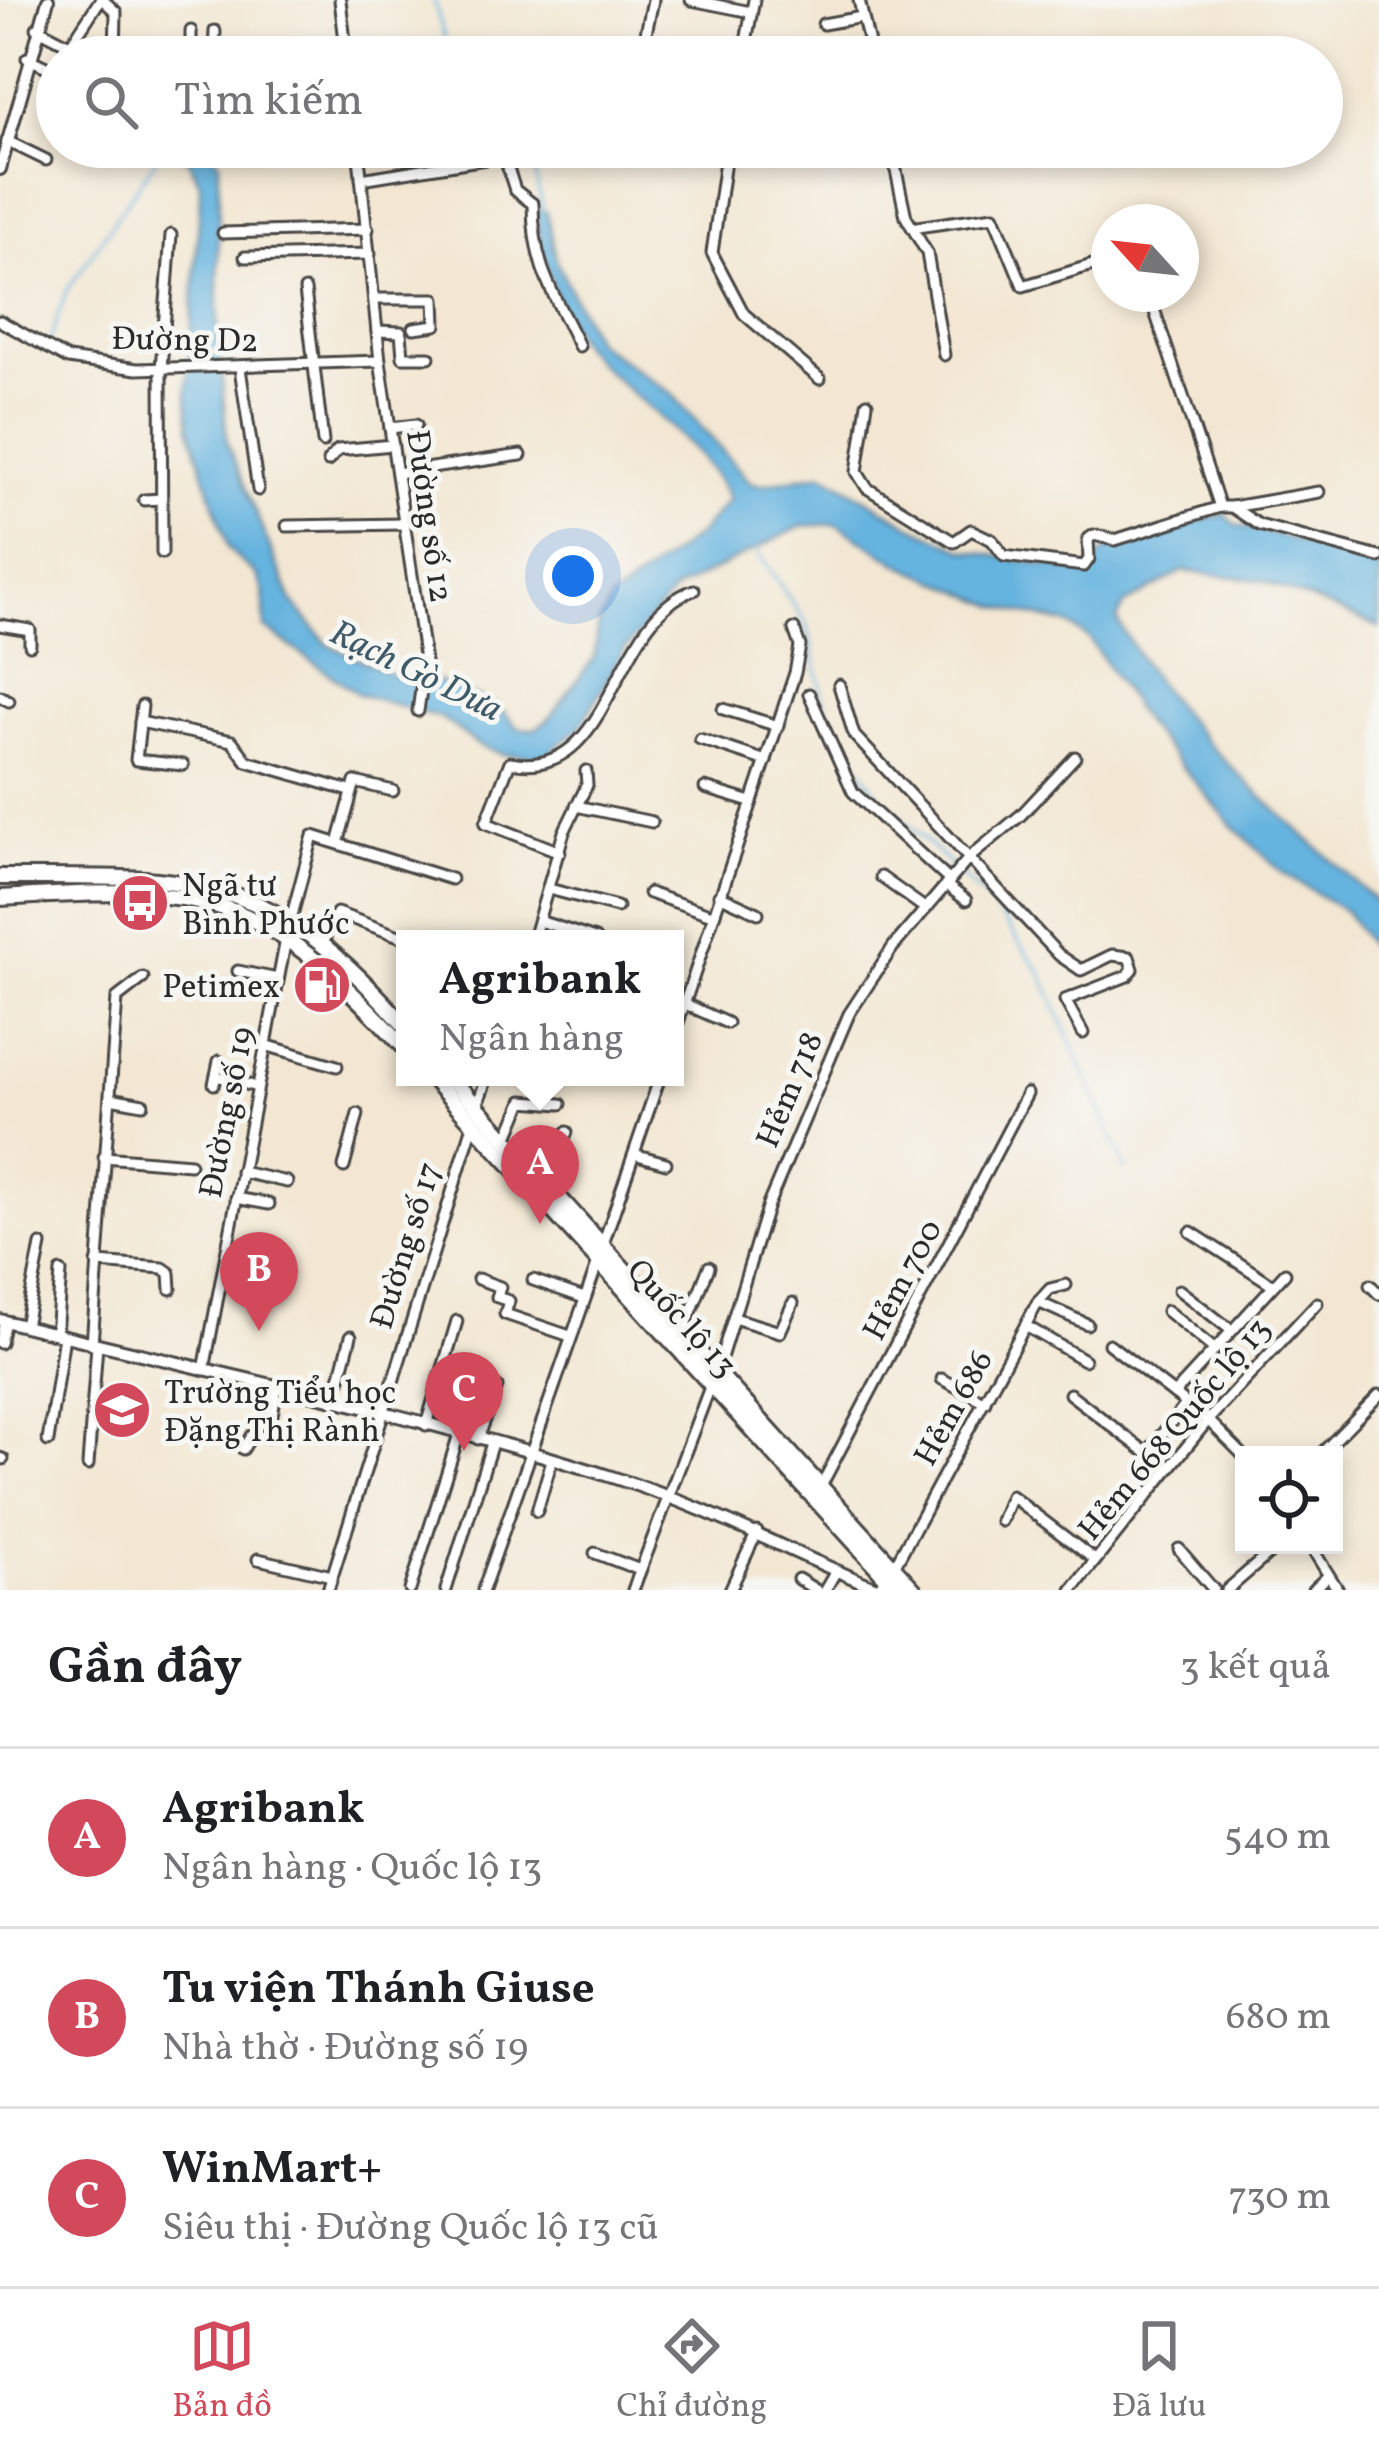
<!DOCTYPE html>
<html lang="vi">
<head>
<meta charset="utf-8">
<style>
  body { margin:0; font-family:Vollkorn,serif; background:#f6f6f6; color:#202124 }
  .controls { position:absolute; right:36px; bottom:36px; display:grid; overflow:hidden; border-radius:0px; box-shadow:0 6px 18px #0003 }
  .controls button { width:108px; height:108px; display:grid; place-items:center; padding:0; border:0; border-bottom:3px solid #e0e0e0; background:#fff; color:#202124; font:60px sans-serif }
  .compass { position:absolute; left:1091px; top:204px; width:108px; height:108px; border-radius:50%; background:#fff; box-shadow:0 6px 18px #0003; rotate:297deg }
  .you { position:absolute; left:573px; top:576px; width:42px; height:42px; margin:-30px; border:9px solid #fff; border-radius:50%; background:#1a73e8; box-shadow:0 0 0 18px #1a73e833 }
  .badge { display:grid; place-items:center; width:78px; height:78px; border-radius:50%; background:#d1495b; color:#fff; font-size:39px; font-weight:700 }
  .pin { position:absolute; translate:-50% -99px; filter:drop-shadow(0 3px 6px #0008) }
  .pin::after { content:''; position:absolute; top:63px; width:42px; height:36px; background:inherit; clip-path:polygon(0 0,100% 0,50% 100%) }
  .popup { position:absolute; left:396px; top:930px; width:288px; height:156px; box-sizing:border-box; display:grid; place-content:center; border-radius:0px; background:#fff; filter:drop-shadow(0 3px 9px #0005); font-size:39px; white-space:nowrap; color:#757577 }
  .popup b { font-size:45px; color:#202124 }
  .popup::after { content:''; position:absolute; left:50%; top:100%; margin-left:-24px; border:24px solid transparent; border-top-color:#fff }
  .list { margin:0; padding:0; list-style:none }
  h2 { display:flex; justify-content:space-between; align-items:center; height:156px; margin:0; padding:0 48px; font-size:51px }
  h2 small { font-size:39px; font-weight:400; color:#757577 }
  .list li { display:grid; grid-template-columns:78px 1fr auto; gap:36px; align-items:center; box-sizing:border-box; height:180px; padding:0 48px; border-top:3px solid #e0e0e0 }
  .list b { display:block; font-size:45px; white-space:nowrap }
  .list p { margin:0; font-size:39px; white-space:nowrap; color:#757577 }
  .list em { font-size:39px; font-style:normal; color:#757577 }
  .icon { flex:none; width:66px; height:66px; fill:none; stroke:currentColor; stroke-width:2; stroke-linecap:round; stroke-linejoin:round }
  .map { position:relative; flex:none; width:1379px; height:1590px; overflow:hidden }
  .search { position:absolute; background:#fff; box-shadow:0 6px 18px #0003; left:36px; right:36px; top:36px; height:132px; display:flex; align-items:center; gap:30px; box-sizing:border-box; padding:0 42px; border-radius:66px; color:#757577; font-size:45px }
  .sheet { height:696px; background:#fff }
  nav { display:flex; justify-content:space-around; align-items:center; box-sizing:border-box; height:168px; border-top:3px solid #e0e0e0; background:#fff; font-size:33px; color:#757577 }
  nav a { display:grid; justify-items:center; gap:6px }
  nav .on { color:#d1495b }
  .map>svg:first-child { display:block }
  .water { fill:#65b3df; stroke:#486f85; stroke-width:3 }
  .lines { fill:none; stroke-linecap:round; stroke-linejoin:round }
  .stream { stroke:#65b3df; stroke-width:3 }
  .minor-casing { stroke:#494744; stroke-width:15 }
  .tertiary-casing { stroke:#494744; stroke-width:16 }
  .trunk-casing { stroke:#494744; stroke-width:20 }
  .minor { stroke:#fff; stroke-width:9 }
  .tertiary { stroke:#fff; stroke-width:10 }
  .trunk { stroke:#fff; stroke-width:14 }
  .labels { text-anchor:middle; stroke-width:10; stroke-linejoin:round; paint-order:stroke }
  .street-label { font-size:33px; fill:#2b2b2b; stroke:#f6f6f2 }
  .poi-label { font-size:33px; fill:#2b2b2b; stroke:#f6f6f2; text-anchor:start }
  .water-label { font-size:36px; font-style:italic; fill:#3f5b6a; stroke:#f6f6f2 }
</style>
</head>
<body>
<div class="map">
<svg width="1379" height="1590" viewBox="0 0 1379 1590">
  <rect width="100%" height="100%" fill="#f6f6f2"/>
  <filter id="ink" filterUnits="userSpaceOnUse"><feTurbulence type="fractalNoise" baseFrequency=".00833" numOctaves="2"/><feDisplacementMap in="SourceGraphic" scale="24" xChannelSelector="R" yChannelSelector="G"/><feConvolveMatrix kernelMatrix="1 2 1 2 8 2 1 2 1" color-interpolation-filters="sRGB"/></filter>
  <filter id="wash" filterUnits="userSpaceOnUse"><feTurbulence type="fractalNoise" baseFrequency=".004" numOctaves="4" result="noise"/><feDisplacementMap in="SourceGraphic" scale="48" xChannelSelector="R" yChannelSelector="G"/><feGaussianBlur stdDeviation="2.7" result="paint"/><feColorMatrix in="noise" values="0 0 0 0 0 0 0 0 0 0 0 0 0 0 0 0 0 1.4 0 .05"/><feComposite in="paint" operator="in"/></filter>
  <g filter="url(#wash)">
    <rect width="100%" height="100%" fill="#f3e7d3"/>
    <path class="water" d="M172,147H203L219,160L218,327L227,443L292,601L327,644L412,684L437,681L497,705L518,728L535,729L548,720L594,658L599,623L612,599L698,535L729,499C700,441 637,402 592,357C560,325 541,254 535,210L547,212L557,263L596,342L671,393L750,482L760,485L823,473L912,526L965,550L1085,572L1107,549L1131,538L1225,514L1236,525L1379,562V627L1261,580L1183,571L1124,605L1117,619C1178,736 1286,814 1379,905V959L1345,911L1284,874L1233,826L1145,724L1089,638L1067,624L996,606L903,566L837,524L802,526L675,590L625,649L580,727L544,757L501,754L478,745L442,718L358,694L265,628L263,592L257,576L229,550L190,428L187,390L201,186L189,160Z"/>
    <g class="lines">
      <g class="stream">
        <path d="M434,0L446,44L462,57"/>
        <path d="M529,147L544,215"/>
        <path d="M50,341L66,292L164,147"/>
        <path d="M752,544L807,624L825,706L849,752L879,796L993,906L1042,974L1126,1170"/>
      </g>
    </g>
  </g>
  <g filter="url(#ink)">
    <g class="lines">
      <defs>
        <g id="minor">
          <path d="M103,0L116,12L115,57"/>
          <path d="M340,0L347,57"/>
          <path d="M691,0L751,12"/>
          <path d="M859,0L872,57"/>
          <path d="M823,24L862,17"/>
          <path d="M37,28L93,57"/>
          <path d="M70,46L100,0"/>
          <path d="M191,57V31"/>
          <path d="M214,57L215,31"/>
          <path d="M641,57L653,0"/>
          <path d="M743,57L754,0"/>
          <path d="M27,58L57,72"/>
          <path d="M7,141L46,160"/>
          <path d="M358,147L380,361L425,662L418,711"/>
          <path d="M727,147L712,253L744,314L820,379"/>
          <path d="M891,147L906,217L927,253L944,355"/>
          <path d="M361,179L504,156L515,190L533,204C533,267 553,292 579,346"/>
          <path d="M917,227L994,216L1023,286L1109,260"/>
          <path d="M223,233L368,229"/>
          <path d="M245,257L370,254"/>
          <path d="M305,290L323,442"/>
          <path d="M374,299H435L436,325L414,328"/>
          <path d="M0,321L68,359L137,369L380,361"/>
          <path d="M377,331L401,332L403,357H429"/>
          <path d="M240,368L258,490"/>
          <path d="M867,403L857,472L867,488L954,542L971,530L992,540L1004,556L1084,566L1089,559L1088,539L1094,535L1115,540L1220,507L1149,294"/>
          <path d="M390,428L416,425"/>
          <path d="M328,461L338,450L393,445"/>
          <path d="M397,473L521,455"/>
          <path d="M144,500L162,499"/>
          <path d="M1220,507H1232L1259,525L1379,557"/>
          <path d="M1232,507L1319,492"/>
          <path d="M287,526L404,524"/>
          <path d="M162,553L161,369L171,235"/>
          <path d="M0,625L30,630V645"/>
          <path d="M839,685L854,735L1059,955L1081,970L1112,955L1129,957L1133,969L1127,976L1065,1000L1083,1033"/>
          <path d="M809,694L853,792L950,881"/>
          <path d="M0,696L9,701"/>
          <path d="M142,706L136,760L183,765"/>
          <path d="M723,709L778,726"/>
          <path d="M140,722L232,741L247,761L350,791"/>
          <path d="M700,739L766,761"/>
          <path d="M705,788L751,802"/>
          <path d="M576,806L652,822"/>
          <path d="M339,840L355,782L393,791"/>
          <path d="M560,852L486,823L510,762C615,783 609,619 694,590"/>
          <path d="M881,877L926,909"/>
          <path d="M946,885L966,900"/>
          <path d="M549,889L617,907"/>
          <path d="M649,893L712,915"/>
          <path d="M719,895L758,913"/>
          <path d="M291,919L313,836L451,879"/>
          <path d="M539,921L595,939"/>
          <path d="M533,939L564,832L587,785L586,771"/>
          <path d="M323,941L337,913L407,939"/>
          <path d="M238,971L278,979"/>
          <path d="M685,1004L727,1023"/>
          <path d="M675,1032L795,673L800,646L794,629"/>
          <path d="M265,1045L337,1066"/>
          <path d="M216,1076L257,1087"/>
          <path d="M214,1084L219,1061"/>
          <path d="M110,1098L143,1104"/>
          <path d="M476,1109L487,1077"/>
          <path d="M506,1142L523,1101L561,1104"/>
          <path d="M634,1154L666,1163"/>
          <path d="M104,1157L190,1164"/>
          <path d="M344,1167L358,1114"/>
          <path d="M241,1172L287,1182"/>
          <path d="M547,1183L567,1132"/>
          <path d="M236,1198L269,1204"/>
          <path d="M1191,1232L1273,1285"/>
          <path d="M602,1247L660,1077"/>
          <path d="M97,1263L163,1268L170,1273L171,1289"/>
          <path d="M478,1279L500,1287L497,1297L509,1301L505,1314L570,1336"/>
          <path d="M533,1280L584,1298"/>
          <path d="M1370,1285L1379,1294"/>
          <path d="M1179,1290L1231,1330"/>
          <path d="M1038,1302L1087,1324"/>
          <path d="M1167,1311L1214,1349"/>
          <path d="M737,1319L780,1332L793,1303"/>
          <path d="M25,1326L41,1245"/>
          <path d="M1026,1326L1084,1360"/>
          <path d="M56,1334L61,1272"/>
          <path d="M682,1335L709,1267"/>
          <path d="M0,1343L5,1321"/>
          <path d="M92,1344L117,998L143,978"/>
          <path d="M1109,1344L1208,1420L1244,1456"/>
          <path d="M204,1370L286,939"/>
          <path d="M716,1374L768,1205L849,1014L893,947L970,857L1021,815L1075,757"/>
          <path d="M942,1379L985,1402"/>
          <path d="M1070,1394L1168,1469"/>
          <path d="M1174,1394L1285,1273"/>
          <path d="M334,1402L351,1336"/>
          <path d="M426,1425L457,1321"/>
          <path d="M478,1439L497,1387"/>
          <path d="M48,1441L64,1336"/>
          <path d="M243,1449L251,1436L268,1437L277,1388"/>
          <path d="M1147,1453L1187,1403"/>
          <path d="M1320,1455L1379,1395"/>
          <path d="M0,1458L3,1459"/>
          <path d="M88,1465L97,1345"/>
          <path d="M820,1488L1027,1094"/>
          <path d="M1334,1492L1335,1491"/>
          <path d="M537,1511L552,1460"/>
          <path d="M1001,1521L1011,1496L1095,1560"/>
          <path d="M1310,1545L1338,1590"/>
          <path d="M1179,1549L1214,1590"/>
          <path d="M595,1553L640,1570"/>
          <path d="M258,1559L332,1576"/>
          <path d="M894,1567L1038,1302L1050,1289L1066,1285"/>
          <path d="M798,1579L816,1590"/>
          <path d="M328,1590L473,1125"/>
          <path d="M410,1590L459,1434"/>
          <path d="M446,1590L492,1443"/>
          <path d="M483,1590L598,1262"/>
          <path d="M633,1590L710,1387"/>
          <path d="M730,1590L757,1532"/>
          <path d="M825,1590L836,1571"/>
          <path d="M1072,1590L1208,1420L1317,1303"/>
          <path d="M1227,1590L1279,1545"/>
          <path d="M1313,1590L1328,1576"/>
        </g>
        <g id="tertiary">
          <path d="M0,169L48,0"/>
          <path d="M0,1320C206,1372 416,1413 618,1479C709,1508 791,1553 879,1589L886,1578"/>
        </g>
        <g id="trunk">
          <path d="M0,877C199,877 266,868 405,1026"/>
          <path d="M0,898C210,884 260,891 405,1048"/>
          <path d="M431,1077L898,1590"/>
          <path d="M450,1077L914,1590"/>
        </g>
      </defs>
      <use href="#minor" class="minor-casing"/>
      <use href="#tertiary" class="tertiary-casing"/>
      <use href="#trunk" class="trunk-casing"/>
      <use href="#minor" class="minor"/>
      <use href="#tertiary" class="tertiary"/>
      <use href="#trunk" class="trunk"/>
    </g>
  </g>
  <defs>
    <symbol id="bus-disc" viewBox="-11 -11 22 22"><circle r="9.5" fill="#d1495b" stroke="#f6f6f2"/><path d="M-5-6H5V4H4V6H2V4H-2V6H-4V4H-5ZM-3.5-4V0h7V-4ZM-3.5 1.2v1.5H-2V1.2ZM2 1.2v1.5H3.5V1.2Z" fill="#fff"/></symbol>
    <symbol id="fuel-disc" viewBox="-11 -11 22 22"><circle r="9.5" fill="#d1495b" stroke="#f6f6f2"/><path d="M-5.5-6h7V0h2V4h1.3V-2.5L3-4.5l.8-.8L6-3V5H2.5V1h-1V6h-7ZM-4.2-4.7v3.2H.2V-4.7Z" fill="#fff"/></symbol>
    <symbol id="school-disc" viewBox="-11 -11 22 22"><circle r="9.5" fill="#d1495b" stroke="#f6f6f2"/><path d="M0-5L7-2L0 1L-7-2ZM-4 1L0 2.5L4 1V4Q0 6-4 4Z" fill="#fff"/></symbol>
  </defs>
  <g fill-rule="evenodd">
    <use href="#bus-disc" x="107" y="870" width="66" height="66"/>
    <use href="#fuel-disc" x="289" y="952" width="66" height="66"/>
    <use href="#school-disc" x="89" y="1377" width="66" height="66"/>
  </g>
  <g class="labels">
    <g class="street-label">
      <text transform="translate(185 338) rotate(1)" y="12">Đường D2</text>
      <text transform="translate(431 516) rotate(82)" y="12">Đường số 12</text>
      <text transform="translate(788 1089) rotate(-67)" y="12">Hẻm 718</text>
      <text transform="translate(225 1112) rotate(-79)" y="12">Đường số 19</text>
      <text transform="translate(404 1245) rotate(-73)" y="12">Đường số 17</text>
      <text transform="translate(901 1279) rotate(-62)" y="12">Hẻm 700</text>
      <text transform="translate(683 1317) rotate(48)" y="12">Quốc lộ 13</text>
      <text transform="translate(952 1407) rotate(-61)" y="12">Hẻm 686</text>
      <text transform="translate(1173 1428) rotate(-50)" y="12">Hẻm 668 Quốc lộ 13</text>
    </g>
    <g class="poi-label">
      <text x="182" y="896">Ngã tư<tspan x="182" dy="38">Bình Phước</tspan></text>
      <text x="280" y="997" text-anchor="end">Petimex</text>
      <text x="164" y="1403">Trường Tiểu học<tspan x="164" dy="38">Đặng Thị Rành</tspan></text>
    </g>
    <g class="water-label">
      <text transform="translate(417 669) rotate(26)" y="13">Rạch Gò Dưa</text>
    </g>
  </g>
</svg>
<div class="controls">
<button><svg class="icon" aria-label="locate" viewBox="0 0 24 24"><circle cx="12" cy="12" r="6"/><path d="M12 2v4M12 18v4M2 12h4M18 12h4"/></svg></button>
</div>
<svg class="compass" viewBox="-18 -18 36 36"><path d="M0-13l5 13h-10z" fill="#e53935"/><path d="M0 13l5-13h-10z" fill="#757577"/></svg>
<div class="you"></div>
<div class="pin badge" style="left:540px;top:1224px">A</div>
<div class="popup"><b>Agribank</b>Ngân hàng</div>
<div class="pin badge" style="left:259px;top:1331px">B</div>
<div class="pin badge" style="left:464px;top:1451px">C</div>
<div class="search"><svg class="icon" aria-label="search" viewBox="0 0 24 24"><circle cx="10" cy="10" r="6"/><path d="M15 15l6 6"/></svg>Tìm kiếm</div>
</div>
<section class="sheet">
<h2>Gần đây<small>3 kết quả</small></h2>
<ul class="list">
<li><span class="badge">A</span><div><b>Agribank</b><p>Ngân hàng · Quốc lộ 13</p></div><em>540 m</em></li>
<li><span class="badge">B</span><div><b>Tu viện Thánh Giuse</b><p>Nhà thờ · Đường số 19</p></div><em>680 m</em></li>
<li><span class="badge">C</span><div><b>WinMart+</b><p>Siêu thị · Đường Quốc lộ 13 cũ</p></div><em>730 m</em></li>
</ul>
</section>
<nav>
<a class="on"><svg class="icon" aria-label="map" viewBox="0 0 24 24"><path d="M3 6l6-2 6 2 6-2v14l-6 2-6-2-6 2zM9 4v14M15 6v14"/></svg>Bản đồ</a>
<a><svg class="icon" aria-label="directions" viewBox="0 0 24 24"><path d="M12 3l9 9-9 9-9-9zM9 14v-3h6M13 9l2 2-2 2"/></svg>Chỉ đường</a>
<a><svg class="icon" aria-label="saved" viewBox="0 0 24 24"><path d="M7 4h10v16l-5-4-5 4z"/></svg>Đã lưu</a>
</nav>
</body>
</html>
